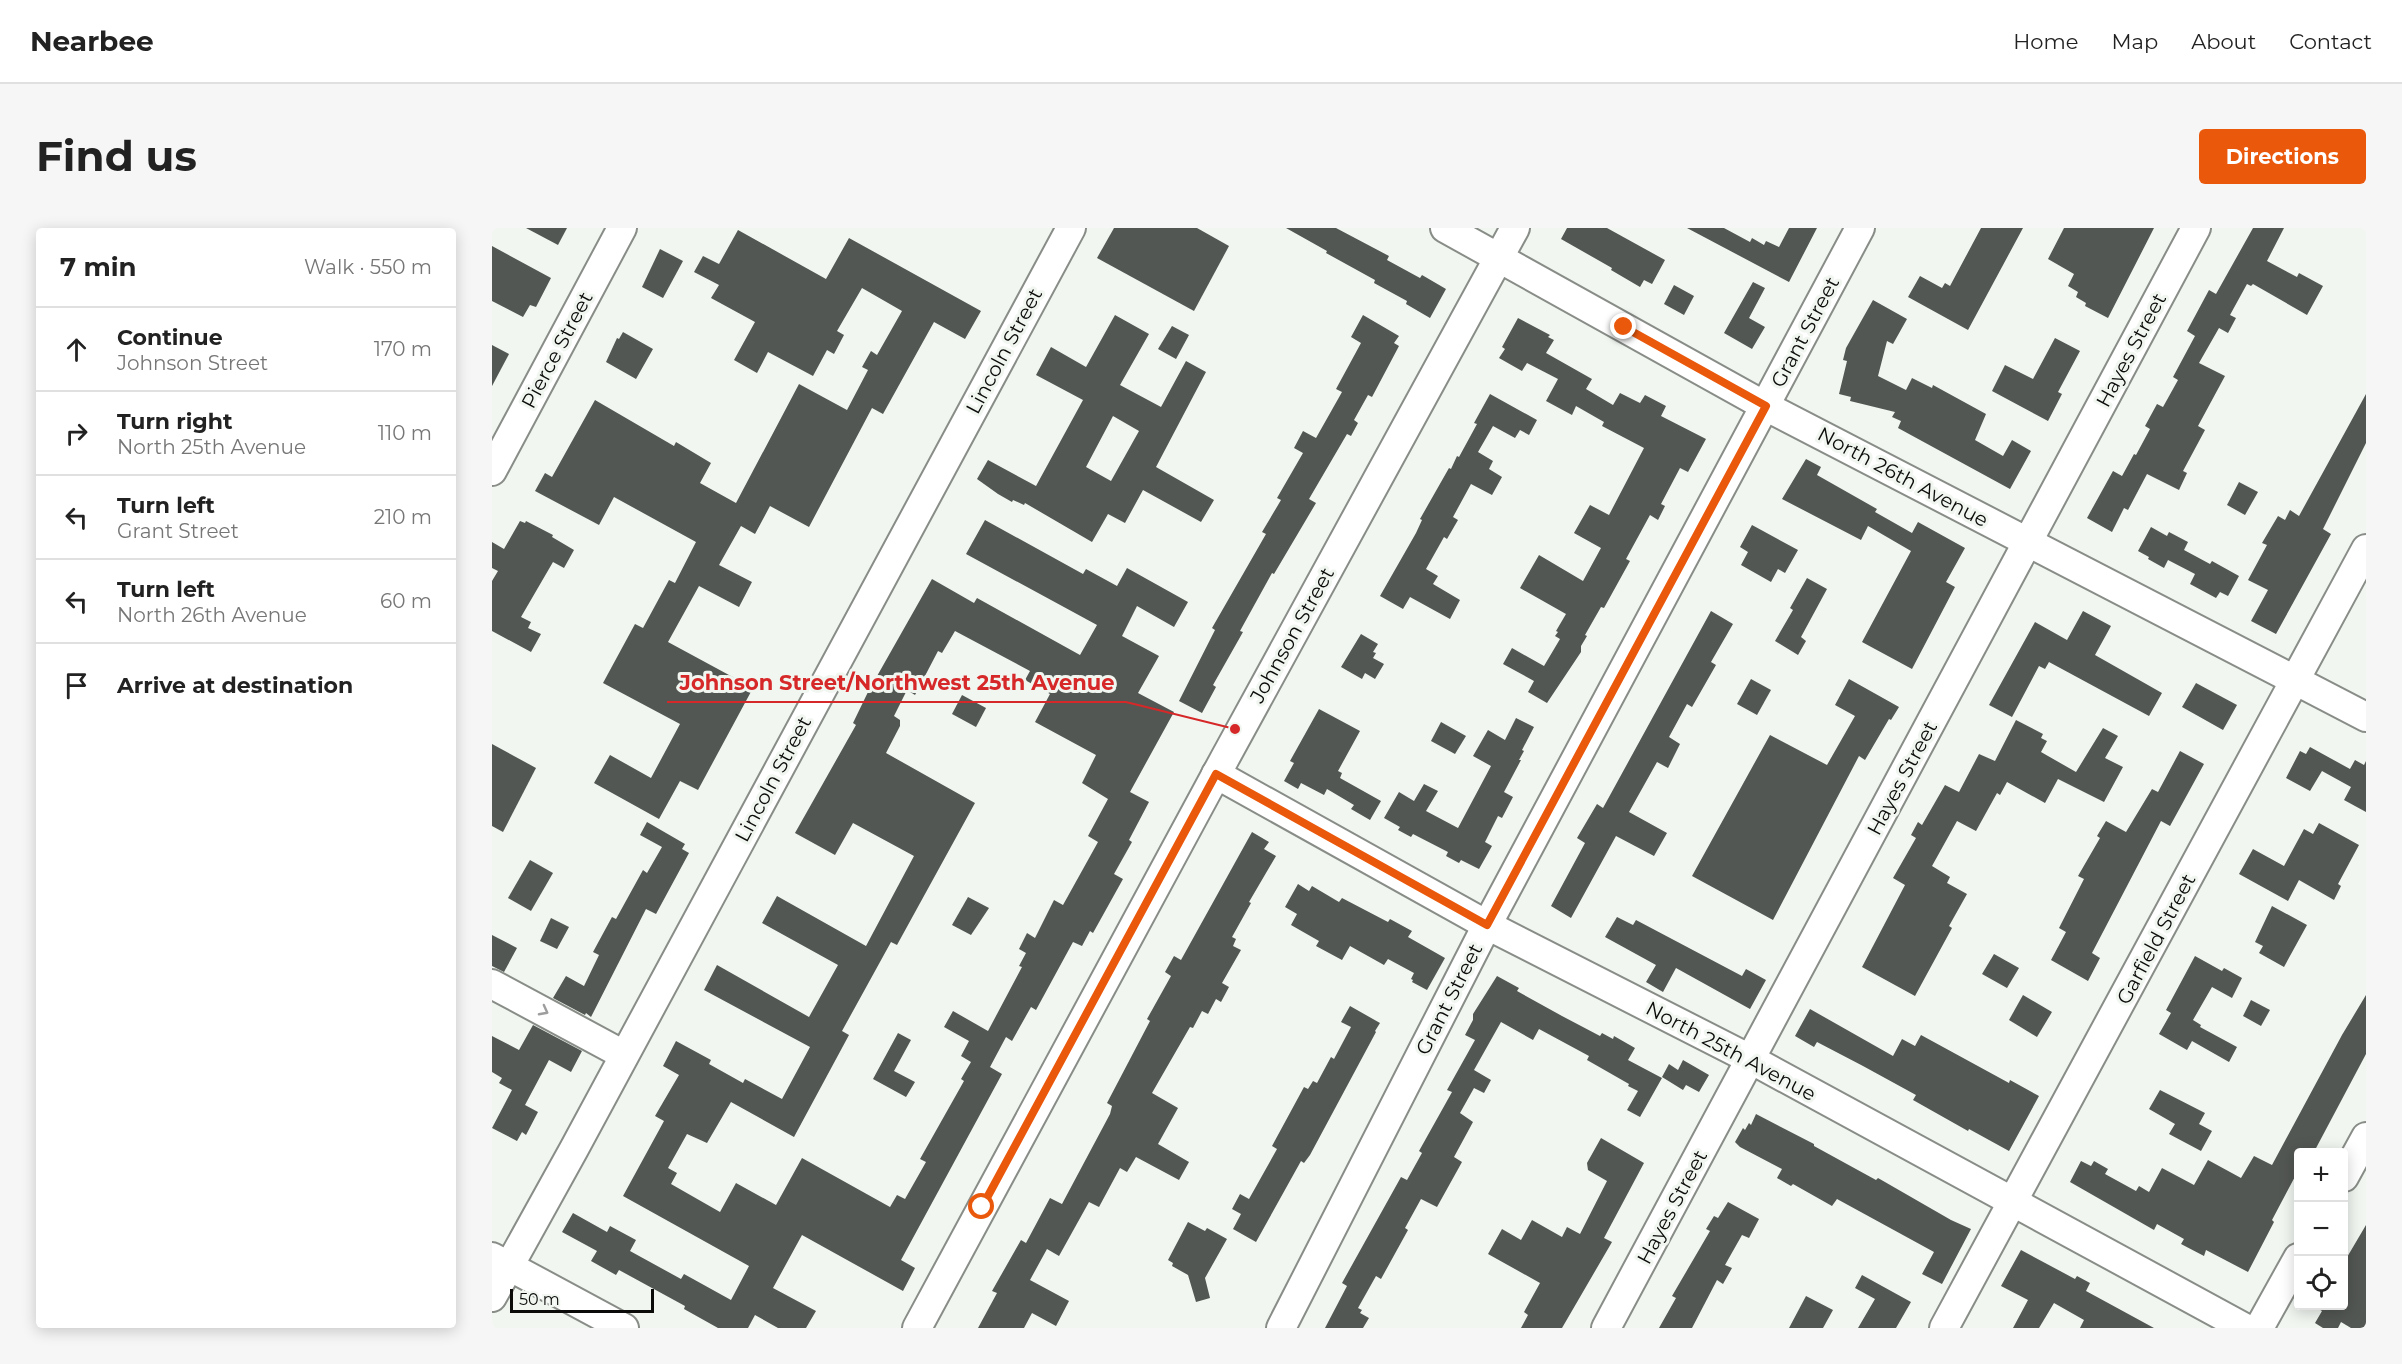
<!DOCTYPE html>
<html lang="en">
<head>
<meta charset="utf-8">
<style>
  body { margin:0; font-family:Montserrat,sans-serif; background:#f6f6f6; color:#222 }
  .controls { position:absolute; right:18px; bottom:18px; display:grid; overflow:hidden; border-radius:6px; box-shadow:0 3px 15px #0003 }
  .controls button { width:54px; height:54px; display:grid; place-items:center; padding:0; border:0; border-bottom:2px solid #e0e0e0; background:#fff; color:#222; font:30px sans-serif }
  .scale { position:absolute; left:18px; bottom:15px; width:144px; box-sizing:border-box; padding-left:6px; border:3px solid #0b0c0a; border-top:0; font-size:16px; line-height:21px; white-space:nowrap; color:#0b0c0a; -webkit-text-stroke:4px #f1f6f1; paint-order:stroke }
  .stop { position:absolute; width:18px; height:18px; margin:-14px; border:4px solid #ea580c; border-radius:50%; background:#fff }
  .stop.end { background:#ea580c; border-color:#fff; box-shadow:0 2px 6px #0008 }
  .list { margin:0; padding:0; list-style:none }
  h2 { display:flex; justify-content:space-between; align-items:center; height:78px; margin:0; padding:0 24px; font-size:26px }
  h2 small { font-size:20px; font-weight:400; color:#767676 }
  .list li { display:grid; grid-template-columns:39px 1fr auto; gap:18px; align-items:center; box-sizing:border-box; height:84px; padding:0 24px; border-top:2px solid #e0e0e0 }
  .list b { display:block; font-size:22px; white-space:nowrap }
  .list p { margin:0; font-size:20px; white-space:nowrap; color:#767676 }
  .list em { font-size:20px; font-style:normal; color:#767676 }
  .icon { flex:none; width:33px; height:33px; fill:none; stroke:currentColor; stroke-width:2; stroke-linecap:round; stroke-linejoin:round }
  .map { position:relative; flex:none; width:1874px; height:1100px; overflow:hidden; border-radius:6px }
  header { display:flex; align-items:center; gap:36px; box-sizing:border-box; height:84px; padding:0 30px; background:#fff; border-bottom:2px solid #e0e0e0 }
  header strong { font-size:28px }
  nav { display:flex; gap:33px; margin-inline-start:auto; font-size:21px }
  .intro { display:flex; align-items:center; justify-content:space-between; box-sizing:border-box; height:144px; padding:0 36px }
  h1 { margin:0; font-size:42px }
  .button { padding:15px 27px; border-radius:6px; background:#ea580c; color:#fff; font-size:21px; font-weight:700 }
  main { display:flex; gap:36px; padding:0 36px }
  aside { flex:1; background:#fff; border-radius:6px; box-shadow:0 3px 15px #0003 }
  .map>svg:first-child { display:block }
  .building { fill:#535753; fill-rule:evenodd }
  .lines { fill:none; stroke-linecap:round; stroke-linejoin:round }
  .minor-casing { stroke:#898d88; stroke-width:32 }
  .minor { stroke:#fff; stroke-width:28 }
  .oneway { stroke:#9d9e9d }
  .route { stroke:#ea580c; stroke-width:8 }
  .labels { text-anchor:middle; stroke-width:6; stroke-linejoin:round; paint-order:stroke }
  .street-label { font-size:20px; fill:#0b0c0a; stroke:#f1f6f1 }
  .leader { fill:none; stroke:#d62828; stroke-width:2 }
  .callout-dot { fill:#d62828; stroke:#f1f6f1; stroke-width:2 }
  .callout-label { font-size:21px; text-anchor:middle; font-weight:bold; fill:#d62828; stroke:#f1f6f1; stroke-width:6; stroke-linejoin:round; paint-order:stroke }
</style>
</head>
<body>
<header>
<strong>Nearbee</strong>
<nav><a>Home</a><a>Map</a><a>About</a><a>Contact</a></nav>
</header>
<div class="intro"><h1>Find us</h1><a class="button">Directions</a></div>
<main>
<aside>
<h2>7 min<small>Walk · 550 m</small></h2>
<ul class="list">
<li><svg class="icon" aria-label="ahead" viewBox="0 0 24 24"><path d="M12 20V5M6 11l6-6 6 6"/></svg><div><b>Continue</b><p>Johnson Street</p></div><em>170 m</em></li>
<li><svg class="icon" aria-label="right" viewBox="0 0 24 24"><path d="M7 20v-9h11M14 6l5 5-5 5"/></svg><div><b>Turn right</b><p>North 25th Avenue</p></div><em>110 m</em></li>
<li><svg class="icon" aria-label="left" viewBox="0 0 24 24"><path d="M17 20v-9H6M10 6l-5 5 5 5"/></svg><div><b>Turn left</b><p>Grant Street</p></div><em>210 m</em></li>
<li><svg class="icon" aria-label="left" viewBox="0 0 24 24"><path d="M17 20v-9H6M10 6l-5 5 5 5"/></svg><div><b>Turn left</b><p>North 26th Avenue</p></div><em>60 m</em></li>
<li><svg class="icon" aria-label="arrive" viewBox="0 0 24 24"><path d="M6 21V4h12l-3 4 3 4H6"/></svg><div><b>Arrive at destination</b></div></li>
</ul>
</aside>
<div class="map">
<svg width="1874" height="1100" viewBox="0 0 1874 1100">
  <rect width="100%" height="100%" fill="#f1f6f1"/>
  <g class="building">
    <path d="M34,0H75L66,17Z"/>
    <path d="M622,0H705L737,18L702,83L605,30Z"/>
    <path d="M794,0H844L897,28L895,32L928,50L930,47L954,61L938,90L914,76L915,73L882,55L883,52L834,25L835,23Z"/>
    <path d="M1075,0H1115L1173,32L1160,56L1152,52L1148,59L1119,42L1120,40L1069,11Z"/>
    <path d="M1195,0H1232L1258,14L1260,10L1272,17L1274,13L1287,19L1297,0H1325L1297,54Z"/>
    <path d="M1489,0H1531L1476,102L1416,69L1428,48L1450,60L1453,55L1458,58Z"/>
    <path d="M1572,0H1662L1616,90L1593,78L1594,75L1584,69L1586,64L1576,58L1582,46L1556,31Z"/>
    <path d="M1761,0H1792L1775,33L1805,49L1807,45L1831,58L1815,87L1761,56L1759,58L1755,56L1738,87L1744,90L1736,105L1727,100L1707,135L1733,148L1706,198L1713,202L1691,243L1695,245L1687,262L1655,246L1636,282L1632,280L1620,304L1595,290L1621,243L1630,248L1642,226L1644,227L1658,201L1653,198L1665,176L1671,179L1686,152L1681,149L1703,108L1695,103L1717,62L1724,66Z"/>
    <path d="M246,2L334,51L357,10L489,83L473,111L442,94L391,186L380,180L317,299L278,278L263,306L249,298L227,337L260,354L247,379L207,358L176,414L261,460L206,562L188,553L167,591L102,555L118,527L159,550L188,496L111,455L143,396L151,400L177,352L183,355L204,314L122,269L107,297L43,263L53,245L60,249L103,172L182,218L184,214L219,235L208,255L244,275L307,156L355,182L376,142L370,139L379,123L385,127L410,83L370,60L345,103L352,107L342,126L335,122L321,148L276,124L265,145L242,132L263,94L219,70L227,57L202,44L211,28L227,36Z"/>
    <path d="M0,18L59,50L44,79L38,77L31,89L0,73Z"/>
    <path d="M168,21L191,33L171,70L150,59Z"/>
    <path d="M1261,54L1273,60L1257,90L1273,99L1260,121L1232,105Z"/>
    <path d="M1182,57L1202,68L1192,87L1172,76Z"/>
    <path d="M1381,72L1415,91L1401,116L1395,113L1386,148L1414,162L1420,150L1440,160L1441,157L1494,186L1483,212L1511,228L1520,212L1539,223L1518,261L1406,200L1409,193L1400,189L1403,184L1358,173L1359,169L1347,166L1355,133L1351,132L1354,120Z"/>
    <path d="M623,87L657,106L628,157L669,179L694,133L714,144L664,239L722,272L709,294L651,262L633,295L616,286L600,314L533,275L532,277L521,272L520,274L506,266L485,251L496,232L544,258L591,172L544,147L559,119L594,139ZM621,188L647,203L619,253L594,239Z"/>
    <path d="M871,87L907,108L902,115L907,118L880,169L876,167L862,192L866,195L859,208L855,206L817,271L824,275L782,346L780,345L748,403L751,404L721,457L724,459L710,485L687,473L723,402L720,400L774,306L770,304L789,272L785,270L811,225L802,220L811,203L824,210L850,164L844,161L869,115L859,109Z"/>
    <path d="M1026,90L1058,107L1056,109L1062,112L1054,125L1100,151L1094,161L1121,177L1128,165L1148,175L1153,167L1174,178L1169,188L1214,211L1196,244L1188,240L1169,276L1173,278L1166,292L1158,287L1134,331L1138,333L1112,380L1109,379L1093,407L1095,408L1089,418V424L1055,475L1036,464L1042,453L1011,436L1020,420L1052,438L1068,411L1063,408L1066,404L1064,403L1074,386L1028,360L1047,327L1091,353L1109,320L1082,305L1098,277L1117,287L1152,220L1110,198L1112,194L1084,178L1080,187L1054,173L1066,151L1035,135L1030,143L1007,130L1013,121L1010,119Z"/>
    <path d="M680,98L697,107L684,131L666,121Z"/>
    <path d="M131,104L161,121L144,151L114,134L125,110L127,111Z"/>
    <path d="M1563,110L1588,123L1566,164L1570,166L1556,193L1500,163L1513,137L1541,151Z"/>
    <path d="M0,117L17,126L0,158Z"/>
    <path d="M998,166L1045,192L1037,207L1028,202L1023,210L1001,198L986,224L1001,233L997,241L1010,249L1000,267L979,256L961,289L966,292L955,311L952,309L934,341L946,348L941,356L968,372L958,391L918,369L911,381L888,368L924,305L930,292L928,291L957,240L959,241L965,228L967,229L985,196L982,195Z"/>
    <path d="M1874,166V215L1831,301L1839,306L1784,406L1759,393L1776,362L1756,352L1775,317L1770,315L1786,288L1793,292L1798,282L1807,288Z"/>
    <path d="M1314,231L1329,239L1325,247L1385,281L1383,284L1420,305L1426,294L1473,320L1454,354L1463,359L1420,441L1370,414L1419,323L1376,298L1369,312L1290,271Z"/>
    <path d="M1747,254L1766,264L1753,287L1735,277Z"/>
    <path d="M493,292L591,346L594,341L625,358L635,340L696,374L682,399L645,378L630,408L667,428L646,465L682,484L638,564L657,574L637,612L640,614L622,646L631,651L601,705L598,703L590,718L581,714L544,782L539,779L520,813L514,809L498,839L510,846L409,1032L423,1040L411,1063L310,1007L281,1060L324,1083L314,1100H286L263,1087L256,1100H226L192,1081L193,1078L127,1042L124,1047L99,1033L105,1023L70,1004L81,985L115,1004L118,998L144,1012L138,1023L189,1051L192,1046L239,1072L257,1038L131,968L172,893L163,888L187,847L171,838L184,813L219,832L217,836L251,855L253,851L290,871L318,819L212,762L225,737L317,789L346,737L270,695L285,668L374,718L422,628L361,595L343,627L303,605L364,497L361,495L376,464L440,351L482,375L485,370L588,427L605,397L474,326ZM463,403L538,443L533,452L558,466L543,494L604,527L590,555L616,571L596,608L606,614L571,677L562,672L543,710L535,705L527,721L534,725L527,738L530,739L496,803L461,783L452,799L477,813L469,828L479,834L469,851L472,853L428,931L434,934L413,971L405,967L398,979L310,930L284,977L244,955L228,984L179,956L185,945L176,940L195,906L215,915L239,874L302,909L357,807L350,803L399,714L405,717L483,575L394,525L408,498V492L402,488L415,462L423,467L446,423L450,425Z"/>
    <path d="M28,293L33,295L34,293L61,307L60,309L82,322L72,340L61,334L29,389L39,394L36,400L49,406L39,424L0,403V353L6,343L0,340V314L12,321Z"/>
    <path d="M1260,297L1306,322L1293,345L1286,341L1279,354L1249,337L1256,324L1248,319Z"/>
    <path d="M1659,299L1675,308L1677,304L1696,314L1692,322L1718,336L1720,333L1747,348L1736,368L1728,364L1724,370L1698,356L1703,346L1676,332L1672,340L1656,331L1657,329L1646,323Z"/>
    <path d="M1315,350L1335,361L1309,409L1314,413L1306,427L1283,413L1301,382L1298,380Z"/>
    <path d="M1219,383L1241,396L1219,434L1224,437L1200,479L1195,476L1177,509L1188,516L1176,540L1165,534L1137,584L1175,605L1162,628L1124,608L1079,690L1059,678L1093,615L1085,610L1105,576L1111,580Z"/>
    <path d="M1591,383L1619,398L1603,427L1670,465L1657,488L1557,434L1553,441L1547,438L1520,489L1497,477L1543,394L1575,412Z"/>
    <path d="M869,406L886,416L881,424L884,425L881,430L892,436L883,451L873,445L870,451L849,439Z"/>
    <path d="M1259,451L1279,462L1265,487L1245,476Z"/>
    <path d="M1357,451L1407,479L1399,492L1397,491L1373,532L1367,528L1281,692L1200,648L1278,507L1335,537L1363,488L1343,477Z"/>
    <path d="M1704,455L1745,477L1731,502L1690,479Z"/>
    <path d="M470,467L494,480L484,499L460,486Z"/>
    <path d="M827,481L868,503L846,543L850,545L848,550L889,573L878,592L859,581L862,577L835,561L832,567L809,555L806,561L792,553L802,535L798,533Z"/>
    <path d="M1024,490L1042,499L1030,522L1032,523L1027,532H1029L1012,564L1021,569L1010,590L1006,588L993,614L1000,618L987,641L969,632L967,635L954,628L956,624L921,606L919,609L906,602L908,599L892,590L907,564L922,573L932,556L946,563L934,583L966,600L999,538L981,528L996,502L1013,512Z"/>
    <path d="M1524,492L1551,506L1549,510L1555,513L1549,524L1584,544L1611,500L1626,508L1613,530L1631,539L1612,574L1566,551L1553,575L1515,554L1508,567L1505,565L1484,603L1465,593L1440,638L1458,649L1455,655L1475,666L1457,698L1460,700L1423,768L1370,739L1413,657L1401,650L1424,610L1419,607L1426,594L1430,597L1453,557L1467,564L1487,526L1503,533Z"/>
    <path d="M949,494L974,508L963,526L939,513Z"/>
    <path d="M0,516L44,540L11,604L0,598Z"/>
    <path d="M1818,519L1858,541L1863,532L1872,537L1874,533V584L1852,572L1859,559L1830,543L1818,563L1794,550L1808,523L1814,526Z"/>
    <path d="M1688,523L1712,536L1678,598L1669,593L1600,725L1608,730L1596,753L1559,732L1574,704L1567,700L1592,651L1586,648L1608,610L1605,608L1614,593L1634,604L1660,561L1666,564Z"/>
    <path d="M155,594L193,616L190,621L197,625L164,686L154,681L99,789L94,785L93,787L61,770L74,748L92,758L107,727L101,724L120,689L124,691L151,642L155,645L170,619L148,607Z"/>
    <path d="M1827,595L1867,617L1846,656L1849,658L1842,672L1807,652L1796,673L1747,646L1761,621L1792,638L1812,601L1821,606Z"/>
    <path d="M760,604L777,614L772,621L784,628L757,674L759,675L740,709L744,711L741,718L749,722L730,755L737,759L729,774L724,771L716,786L710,783L701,800L698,799L660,865L686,880L666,916L697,934L687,952L644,929L635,944L628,940L607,979L597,974L567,1028L555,1021L538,1052L577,1073L564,1098L540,1085L532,1100H486L505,1065L500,1063L529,1012L534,1015L558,970L570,976L618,886L620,878L615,875L658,793L655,791L679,748L673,744L682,728L689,732Z"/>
    <path d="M38,632L61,645L39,683L16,670Z"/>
    <path d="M806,656L817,663L820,658L847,674L850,670L896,694L898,691L920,703L916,709L953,730L935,762L920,754L921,752L919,751L922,745L896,731L892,737L858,718L850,732L824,718L827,713L799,697L805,686L793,679Z"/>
    <path d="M476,669L497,680L479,707L460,697Z"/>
    <path d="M1780,678L1815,697L1792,739L1767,725L1771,718L1763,714Z"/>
    <path d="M1125,689L1141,697L1144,692L1250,748L1254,741L1274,752L1258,781L1184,740L1171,764L1154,754L1164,737L1113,709Z"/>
    <path d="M59,690L77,699L65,721L48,713Z"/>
    <path d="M0,707L25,720L12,744L0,738Z"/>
    <path d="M1502,726L1527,740L1515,760L1490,746Z"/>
    <path d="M1703,728L1730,743L1732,740L1750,750L1740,770L1720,759L1701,792L1709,797L1708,799L1745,819L1737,834L1700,813L1695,822L1667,806L1679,785L1674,782Z"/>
    <path d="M1005,748L1027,760L1025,763L1070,788L1108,808L1110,805L1121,811L1122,808L1143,820L1136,832L1170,850L1148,889L1135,882L1146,863L1136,858L1137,856L1095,832L1097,828L1047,801L1041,812L1009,794L982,842L999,852L992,865L982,860L968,885L981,894L962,929L970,934L945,979L929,971L913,1000L916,1002L889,1051L884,1048L866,1080L870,1082L868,1085L877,1090L871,1100H833L855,1058L850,1055L909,949L915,952L930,925L927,923L960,864L955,862L983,812L973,807L981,792V786Z"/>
    <path d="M1531,767L1560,784L1545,809L1517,792Z"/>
    <path d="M1874,767V826L1823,922L1819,920L1817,924H1806V943L1780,992L1782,994L1756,1044L1714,1022L1712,1028L1689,1016L1692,1011L1665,996L1662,1002L1578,954L1589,933L1599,938L1602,933L1616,941L1613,946L1644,963L1647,958L1657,964L1670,940L1702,957L1716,932L1749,950L1762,928L1780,937L1850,807Z"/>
    <path d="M1759,772L1778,782L1769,798L1751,788Z"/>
    <path d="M858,778L888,795L883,803L884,804L818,927L812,935L809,933L764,1014L741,1001L749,986L740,981L748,966L757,971L785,921L780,918L812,859L816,861L821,853L825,855L839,829L842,831L859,799L849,794Z"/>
    <path d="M1318,781L1401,828L1410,811L1423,818L1429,807L1517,855L1518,852L1547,868L1517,923L1477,901L1476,903L1421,872L1424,867L1371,838L1325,814L1322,819L1303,808Z"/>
    <path d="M41,797L90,823L79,844L57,832L33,877L46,884L34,907L30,904L25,913L0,900L20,862L7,855L10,850L0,844V808L27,822Z"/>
    <path d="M406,805L419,812L402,843L423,854L414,869L381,851Z"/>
    <path d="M1191,832L1217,847L1207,864L1194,857L1191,862L1170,849L1177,836L1186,842Z"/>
    <path d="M1668,862L1713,885L1707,896L1720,903L1709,923L1677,906L1683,896L1657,881Z"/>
    <path d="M1264,886L1322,916V918L1384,952L1386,950L1459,992L1479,1001L1450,1056L1430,1046L1442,1024L1345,971L1340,978L1301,956L1299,958L1285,950L1290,941L1248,919L1243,914L1251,900L1253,902L1257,895L1259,897Z"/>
    <path d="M1109,910L1152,935L1112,1010L1120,1014L1070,1100H1029L1036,1087L1032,1084L1048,1055L996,1026L1010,1001L1029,1012L1040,992L1070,1009L1075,999L1088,1006L1115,953L1096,942L1095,935Z"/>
    <path d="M1236,974L1267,991L1257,1010L1250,1007L1233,1037L1240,1040L1231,1056L1225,1052L1200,1100H1167L1184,1070L1180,1068L1218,1003L1214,1001L1222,988L1226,990Z"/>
    <path d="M696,994L713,1003L715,1000L735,1011L713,1050L718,1070L704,1074L696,1047L680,1038L681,1035L676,1032Z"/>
    <path d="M1874,997V1100H1859L1849,1094L1846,1100H1831L1823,1095L1830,1083L1820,1077H1851V1036Z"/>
    <path d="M1529,1022L1583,1051L1585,1048L1598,1055L1594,1063L1662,1100H1588L1592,1092L1562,1075L1547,1100H1521L1536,1072L1509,1058Z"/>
    <path d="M1370,1047L1419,1074L1404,1100H1366L1383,1071L1363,1060Z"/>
    <path d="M1314,1068L1341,1082L1331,1100H1297Z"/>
  </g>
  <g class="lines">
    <defs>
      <g id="minor">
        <path d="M953,0L1273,178L1874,489"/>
        <path d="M0,243L130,0"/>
        <path d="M724,546L995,697L1260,832L1753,1100"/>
        <path d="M0,756L132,827"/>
        <path d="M1852,949L1874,909"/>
        <path d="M0,1029L132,1100"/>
        <path d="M0,1069L82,921L579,0"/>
        <path d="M425,1100L733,530L1023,0"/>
        <path d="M789,1100L995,697L1368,0"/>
        <path d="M1114,1100L1704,0"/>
        <path d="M1452,1100L1874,321"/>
        <path d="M1767,1100L1806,1030"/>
      </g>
    </defs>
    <use href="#minor" class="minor-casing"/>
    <use href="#minor" class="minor"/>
  </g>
  <defs><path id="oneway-chevron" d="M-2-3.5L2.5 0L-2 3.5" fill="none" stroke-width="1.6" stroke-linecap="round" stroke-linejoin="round" transform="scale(1.5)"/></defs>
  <use class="oneway" href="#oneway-chevron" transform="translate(52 783) rotate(28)"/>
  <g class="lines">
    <path class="route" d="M490,979L724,546L995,697L1274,178L1132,99"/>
  </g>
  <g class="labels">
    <g class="street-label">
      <text transform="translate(1313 104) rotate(-62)" y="7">Grant Street</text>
      <text transform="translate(65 122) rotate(-62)" y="7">Pierce Street</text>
      <text transform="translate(1639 122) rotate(-62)" y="7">Hayes Street</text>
      <text transform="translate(512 123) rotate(-62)" y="7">Lincoln Street</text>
      <text transform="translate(1411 249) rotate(28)" y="7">North 26th Avenue</text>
      <text transform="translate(800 407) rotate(-61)" y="7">Johnson Street</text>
      <text transform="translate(1410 550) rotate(-62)" y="7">Hayes Street</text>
      <text transform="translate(281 551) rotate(-62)" y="7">Lincoln Street</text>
      <text transform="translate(1664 711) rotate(-62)" y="7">Garfield Street</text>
      <text transform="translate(957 771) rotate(-63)" y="7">Grant Street</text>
      <text transform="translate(1239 823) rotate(28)" y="7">North 25th Avenue</text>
      <text transform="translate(1180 979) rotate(-62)" y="7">Hayes Street</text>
    </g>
  </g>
  <path class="leader" d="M743 501L634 474H175"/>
  <circle class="callout-dot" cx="743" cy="501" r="6"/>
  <g class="callout-label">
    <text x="405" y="462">Johnson Street/Northwest 25th Avenue</text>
  </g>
</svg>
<div class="controls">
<button>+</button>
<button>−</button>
<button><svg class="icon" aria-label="locate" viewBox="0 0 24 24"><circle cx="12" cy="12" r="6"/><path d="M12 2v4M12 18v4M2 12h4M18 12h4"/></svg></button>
</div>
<div class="scale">50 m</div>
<div class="stop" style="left:490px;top:979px"></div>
<div class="stop end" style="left:1132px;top:99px"></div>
</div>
</main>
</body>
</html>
